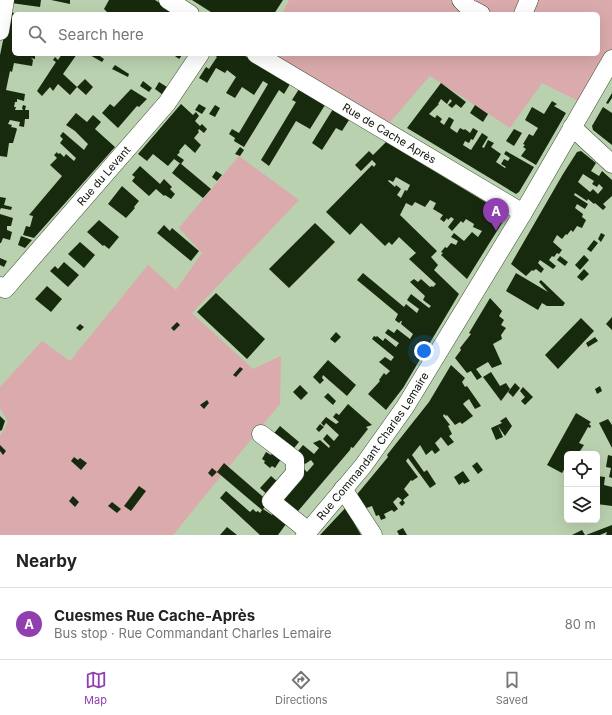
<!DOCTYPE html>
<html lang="en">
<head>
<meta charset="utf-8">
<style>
  body { margin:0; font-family:Inter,sans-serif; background:#f2f2f2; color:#222 }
  .controls { position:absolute; right:12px; bottom:12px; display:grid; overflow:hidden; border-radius:6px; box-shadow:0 4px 16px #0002 }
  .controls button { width:36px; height:36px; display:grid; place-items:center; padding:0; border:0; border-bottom:1px solid #e0e0e0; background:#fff; color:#222; font:20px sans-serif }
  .you { position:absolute; left:424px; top:351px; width:14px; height:14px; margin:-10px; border:3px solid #fff; border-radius:50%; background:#1a73e8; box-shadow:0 0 0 6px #1a73e833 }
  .badge { display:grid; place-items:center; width:26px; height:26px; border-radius:50%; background:#8f3fae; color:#fff; font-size:13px; font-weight:700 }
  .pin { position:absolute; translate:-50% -33px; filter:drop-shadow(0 1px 2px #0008) }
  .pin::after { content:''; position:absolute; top:21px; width:14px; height:12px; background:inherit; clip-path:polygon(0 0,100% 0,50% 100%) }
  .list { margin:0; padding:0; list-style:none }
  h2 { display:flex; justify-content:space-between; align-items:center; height:52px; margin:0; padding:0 16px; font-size:17px }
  h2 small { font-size:13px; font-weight:400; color:#767676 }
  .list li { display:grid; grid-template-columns:26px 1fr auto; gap:12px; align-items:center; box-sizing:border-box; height:72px; padding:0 16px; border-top:1px solid #e0e0e0 }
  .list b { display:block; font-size:15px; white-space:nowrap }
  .list p { margin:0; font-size:13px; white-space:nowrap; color:#767676 }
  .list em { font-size:13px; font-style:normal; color:#767676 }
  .icon { flex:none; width:22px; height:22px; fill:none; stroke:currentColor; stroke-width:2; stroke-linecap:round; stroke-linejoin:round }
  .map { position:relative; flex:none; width:612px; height:535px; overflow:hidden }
  .search { position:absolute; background:#fff; box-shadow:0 4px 16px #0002; left:12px; right:12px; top:12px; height:44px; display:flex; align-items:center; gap:10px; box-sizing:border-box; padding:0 14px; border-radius:6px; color:#767676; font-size:15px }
  .sheet { height:124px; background:#fff }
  nav { display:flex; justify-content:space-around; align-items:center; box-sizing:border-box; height:56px; border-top:1px solid #e0e0e0; background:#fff; font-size:11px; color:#767676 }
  nav a { display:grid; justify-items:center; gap:2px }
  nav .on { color:#8f3fae }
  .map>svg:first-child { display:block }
  .green { fill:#dbaaac }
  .building { fill:#182a0e; fill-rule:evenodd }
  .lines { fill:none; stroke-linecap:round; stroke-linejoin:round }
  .minor-casing { stroke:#3b4e31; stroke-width:19 }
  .minor { stroke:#fff; stroke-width:18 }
  .labels { text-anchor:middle; stroke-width:4; stroke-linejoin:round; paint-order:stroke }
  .street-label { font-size:11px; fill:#0c1408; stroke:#bad1af }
</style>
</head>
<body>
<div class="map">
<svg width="612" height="535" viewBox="0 0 612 535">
  <rect width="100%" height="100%" fill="#bad1af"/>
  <g class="green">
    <path d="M289,0H612V57L582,103L542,83L510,128L430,76L384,129L261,54H598V14H282Z"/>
    <path d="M239,156L299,200L192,313L253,369L281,356L280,404L173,535H0V436L8,422L0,408V387L42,341L70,361L148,265L176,290L202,253L179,228Z"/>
  </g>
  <g class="building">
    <path d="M11,0H41L40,7L11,3Z"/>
    <path d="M51,0H70V4Z"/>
    <path d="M109,0H155L178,14H109L104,9Z"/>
    <path d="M192,0H283L274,14H214Z"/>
    <path d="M9,12L14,13V54H35V59L31,58L33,60L32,66L14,63L12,72L10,71L6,90L25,94L24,101L17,99V102H15L14,107H16L15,110H23L22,108L23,105L26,106L25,110H29V119H25L24,127L19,126L20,122L10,120L8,124L12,125L11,127L16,128L17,129L13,143H9L7,157L0,156V55Z"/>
    <path d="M62,54H77L63,74L77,87L70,95L58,84L53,91L50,87L42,96L37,91L56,62L53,60L55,57L58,60Z"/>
    <path d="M88,54H97L104,59L102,62Z"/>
    <path d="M176,54H183L179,59L175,56Z"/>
    <path d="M215,54H242L290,84L284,94L279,90L244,147L234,141L235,138L229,134L232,129L239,133L268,84L263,81L254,95L242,87L235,98L226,93L236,77L227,70L225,73L216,68L207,83L206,82L199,78L206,67L209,69L217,57L214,55Z"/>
    <path d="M115,65L129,74L128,77L112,69Z"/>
    <path d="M85,79L93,87L86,95L77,87Z"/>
    <path d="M143,81L152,88L149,92L140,86Z"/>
    <path d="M159,82L167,87L163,95L155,89Z"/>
    <path d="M441,83L466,102L461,108L456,104L452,108L448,105L452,101L450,99L447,104L441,99L438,104H439L429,114L435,118L437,115L442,119L440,122L444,125L449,117L454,120L450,128L457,133L460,128L464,130L465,129L470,133L473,128L478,131L473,140L471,139L469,143L465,141L463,145L471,150L482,133L488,137L482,147L484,148L488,140L494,143L491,147L501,154L496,162L505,168L506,167L501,164L504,159L508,161L510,158L504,154L506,151L534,167L519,192L516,194L407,128Z"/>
    <path d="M131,89L147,99L139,107L137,106L118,128L102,113L110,104L114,107Z"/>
    <path d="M299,89L325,105L310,129L296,121L269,166L261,160L296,102L292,100Z"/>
    <path d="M612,93V98L608,104L606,103Z"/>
    <path d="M552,101L557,104L554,106L566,113L536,165L521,156L526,149L523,147L525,145L523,144L529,134L533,136L538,128L525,120L532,107L544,114Z"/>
    <path d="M181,104L193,115L196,112L199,116L195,121L200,126L202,124L207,129L204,133L199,129L198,131L199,132L194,138L201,145L195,153L185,144L179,151L180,152L177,155L184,160L181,164L174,159L168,166L153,154L147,161L138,154Z"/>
    <path d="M199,104L206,108L202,114L195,110Z"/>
    <path d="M215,105L220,108L215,117L209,114Z"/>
    <path d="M475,105L488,114L483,122L470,113Z"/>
    <path d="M603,107L612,113V145L593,130L592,126Z"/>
    <path d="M333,109L349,120L342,131L336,128L322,150L312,143Z"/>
    <path d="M76,113L87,122L93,115L101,122L95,129L115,147L34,238L23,235L26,226L30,227L33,216L29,215L62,176L50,165L57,158L54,155L57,152L58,154L60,153L64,157L66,154L74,161L76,158L60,143L63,139L60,136L63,132L84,150L88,144L75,131L66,125Z"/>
    <path d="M514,129L522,133L514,146L506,141Z"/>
    <path d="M386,142L507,215L467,279L441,255L443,253L441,252L445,247L447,248L451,243L456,245L458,241L451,237L454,233L464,241L472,232L478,237L482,231L473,227L474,224L466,219L463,223L461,221L452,231L448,227L454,219L451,217L448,220L447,218L444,222L440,219L443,215L433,209L436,203L430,200L425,207L415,202L412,206L406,203L400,215L437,251L431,257L438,265L434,270L459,294L403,388L386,410L368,394L380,381L379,380L384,373L386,375L390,371L379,362L385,357L391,361L394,357L372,339L374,336L376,337L377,336L383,341L385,338L396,347L399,343L385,333L388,329L394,333L397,329L410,339L413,334L401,324L402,321H401L399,323L395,320L398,314L357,280L363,273L404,307L406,304L417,313L419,309L407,300L411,294L429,308L431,306L423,300L425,296L410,282L414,279L418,282L421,279L430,287L432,286L433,287L436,284L409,259L416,253L399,237L392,245L389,242L385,246L361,223L350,235L326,212L372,165L374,167L376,164L372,160L361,171L355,165L369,151L373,155ZM396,177L410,185L407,191L405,190L401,198L397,195L401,189L396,185L395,187L388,181L389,180L393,182Z"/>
    <path d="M240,147L244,150L240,156L235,154Z"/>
    <path d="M581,151L596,163L591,171L599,176L602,171L612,180V196L603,204L606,207L603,210L595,203L594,204L588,199L587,201L575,193L574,195L588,204L585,209L577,204L575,208L583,214L582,217L586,220L582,228L577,226L573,232L571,230L567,235L566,234L562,239L557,235L553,242L562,250L559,254L557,253L554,257L552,256L549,260L556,266L553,269L540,260L538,263L544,269L541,273L536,269L533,271L532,270L526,276L511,264L563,174L577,152ZM583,174L594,181L592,184L597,187L599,184L603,188L598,194L593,189L590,192L578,182Z"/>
    <path d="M180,163L211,189L203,198L172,173Z"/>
    <path d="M140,166L160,184L164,179L172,187L170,189L175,194L171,199L165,195L164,196L156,189L149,196L132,181L135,177L132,175Z"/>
    <path d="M216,171L222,175L217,181L212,177Z"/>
    <path d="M122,186L139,201L134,207L135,208L126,218L108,204Z"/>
    <path d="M0,197L6,198L4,205L12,207L11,210L1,208L0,210Z"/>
    <path d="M0,214L13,218L11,226H7V230L12,232L10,240L3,238L1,243H0Z"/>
    <path d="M99,220L119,237L109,249L104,245L103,246L87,232Z"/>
    <path d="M315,223L335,242L289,288L269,269Z"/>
    <path d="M164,225L170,231L172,228L199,251L191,261L157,233Z"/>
    <path d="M601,233L605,235L601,242L598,239Z"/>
    <path d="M21,236L32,240L25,248L18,245Z"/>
    <path d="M594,240L598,243L591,252L587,249Z"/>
    <path d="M80,242L95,255L84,268L68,254Z"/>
    <path d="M584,255L589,260L580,270L575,265Z"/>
    <path d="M560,256L568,262L565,266L557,260Z"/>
    <path d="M0,258L7,261L4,267L0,265Z"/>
    <path d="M64,262L79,275L68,287L50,271L55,266L58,269Z"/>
    <path d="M584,269L589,274L582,281L577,277Z"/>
    <path d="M516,273L548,292L539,282L541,280L565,303L563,306H547L542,303L538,310L506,291Z"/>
    <path d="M47,286L62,299L51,312L35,299Z"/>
    <path d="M216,293L265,339L247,359L197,312Z"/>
    <path d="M490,298L502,311L499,316L504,320L501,325L506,328L501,335L502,339L493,344L502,364L492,368L488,362L476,369L482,377L477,380L471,371L467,373L455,358L461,350L460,348L471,334L469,333Z"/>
    <path d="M612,317V330L606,324Z"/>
    <path d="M581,318L594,331L558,369L545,355Z"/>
    <path d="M177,322L180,325L174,331L171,328Z"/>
    <path d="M80,324L84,327L80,331L76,328Z"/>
    <path d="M336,332L341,337L335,343L330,339Z"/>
    <path d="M595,337L598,341L588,347L586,343Z"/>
    <path d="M328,360L356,385L347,396L323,375L322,378L324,380L320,384L313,377Z"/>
    <path d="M451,365L465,378L462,382L465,387L467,386L481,406L475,409L469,399L465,402L463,404L473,416L462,424L460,422L455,425L447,415L446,416L444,414L443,416L450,425L448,426L452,434L449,436L454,442L448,446L441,437L435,443L440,450L435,454L432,450L426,455L420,445L412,455L424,472L427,470L436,484L430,488L408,458L406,461L418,477L412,481L411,480L404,489L409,495L403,500L405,503L402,506L399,503L402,500L398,497L393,502L398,509L394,512L392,510L384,514L386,518L381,520L379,515L376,516L372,506L361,510L354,498L388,457L387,455L429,402Z"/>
    <path d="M240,367L243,369L236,377L233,375Z"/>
    <path d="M491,372L500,386L506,383L510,389L501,401L483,377Z"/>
    <path d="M515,383L520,388L513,397L508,392Z"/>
    <path d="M300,385L308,393L301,400L293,392Z"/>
    <path d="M600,386L602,391L597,394L595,389Z"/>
    <path d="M523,387L533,397L525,405L521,401L525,397L520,391Z"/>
    <path d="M328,393L336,401L333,405L324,397Z"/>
    <path d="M207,400L209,403L204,409L200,405Z"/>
    <path d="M348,404L372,425L366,427L368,429L353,448L351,447L350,450L293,517L281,504L304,469L307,472L314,464L311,460L305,464L294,456L303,445L314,454L319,448L313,443L320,440L329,448L330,446L323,439L327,434L334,441L339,435L326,423L324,426L321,423L326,417L336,424L339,422L333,417L336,413L339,415Z"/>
    <path d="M576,413L591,422L589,424L591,426L590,428L588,427L579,443L584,445L578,454L574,452L573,454H567V465L562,473L547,465Z"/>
    <path d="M0,416L5,421L2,430L0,431Z"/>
    <path d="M506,417L512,426L505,436L498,426L503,437L496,440L491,428L502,423L500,421Z"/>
    <path d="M608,419L612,425V448L599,423Z"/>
    <path d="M320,424L324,427L319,432L316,429Z"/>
    <path d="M280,426L299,442L290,453L271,437Z"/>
    <path d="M0,445L6,451L3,455L0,451Z"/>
    <path d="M274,450L283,456L275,468L272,466L270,468L264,463L265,461L262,459L266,452L271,455Z"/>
    <path d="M608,455L612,456V478L609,477L611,468L606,467Z"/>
    <path d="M74,457L78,460L80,458L87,463L81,470L71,461Z"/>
    <path d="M477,462L483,470L478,474L472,466Z"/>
    <path d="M224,463L269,502L263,509L272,515L277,509L289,520L278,535H260L220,498L226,491L250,512L253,509L256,512L258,511L260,513L262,510L217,472Z"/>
    <path d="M212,468L217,472L212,477L208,473Z"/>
    <path d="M463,471L470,481L464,484L463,482L459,485L454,477Z"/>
    <path d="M271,476L278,482L269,496L260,488Z"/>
    <path d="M597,476L605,477L604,485L612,487V506L597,504L598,492Z"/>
    <path d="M139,486L146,491L131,511L124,506Z"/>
    <path d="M73,496L79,502L75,507L69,501Z"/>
    <path d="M112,502L121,509L117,513L108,506Z"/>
    <path d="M351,502L356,522L354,523L361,535H320Z"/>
    <path d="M612,525V535H606L607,532L600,535H586Z"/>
    <path d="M227,527L237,535H220Z"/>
    <path d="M403,528L407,535H399L397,531Z"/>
    <path d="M582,530L585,535H572Z"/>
  </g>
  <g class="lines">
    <defs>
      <g id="minor">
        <path d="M168,0L190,14"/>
        <path d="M461,0L469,8L481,14"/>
        <path d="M523,14L529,0"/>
        <path d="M0,31L5,0"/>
        <path id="s1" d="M256,54L523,213"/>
        <path d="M572,127L612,164"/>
        <path id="s2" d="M0,286L5,289L167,103L200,54"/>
        <path d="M261,434L295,460V473L271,501L308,531"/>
        <path d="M343,489L373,535"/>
        <path id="s3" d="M305,535L363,466L405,407L523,213L612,59"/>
      </g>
    </defs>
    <use href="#minor" class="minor-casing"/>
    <use href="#minor" class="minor"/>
  </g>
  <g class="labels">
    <g class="street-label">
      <text dy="4" stroke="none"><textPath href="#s1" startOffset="155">Rue de Cache Après</textPath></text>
      <text dy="4" stroke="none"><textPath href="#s2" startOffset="156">Rue du Levant</textPath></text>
      <text dy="4" stroke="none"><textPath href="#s3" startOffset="112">Rue Commandant Charles Lemaire</textPath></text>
    </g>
  </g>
</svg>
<div class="controls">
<button><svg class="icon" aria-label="locate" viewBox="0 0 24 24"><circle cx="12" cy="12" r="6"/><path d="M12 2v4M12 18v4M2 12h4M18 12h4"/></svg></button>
<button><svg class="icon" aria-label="layers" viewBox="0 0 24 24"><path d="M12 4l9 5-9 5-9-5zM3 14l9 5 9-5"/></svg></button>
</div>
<div class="you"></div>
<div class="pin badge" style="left:496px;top:231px">A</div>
<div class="search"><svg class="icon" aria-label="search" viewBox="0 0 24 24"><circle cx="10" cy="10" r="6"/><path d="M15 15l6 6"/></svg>Search here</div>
</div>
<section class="sheet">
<h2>Nearby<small></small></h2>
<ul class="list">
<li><span class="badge">A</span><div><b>Cuesmes Rue Cache-Après</b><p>Bus stop · Rue Commandant Charles Lemaire</p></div><em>80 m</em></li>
</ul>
</section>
<nav>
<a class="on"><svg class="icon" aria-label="map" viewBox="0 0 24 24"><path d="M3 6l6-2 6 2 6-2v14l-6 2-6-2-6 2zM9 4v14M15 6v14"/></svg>Map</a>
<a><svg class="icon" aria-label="directions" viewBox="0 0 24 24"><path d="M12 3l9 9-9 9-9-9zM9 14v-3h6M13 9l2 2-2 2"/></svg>Directions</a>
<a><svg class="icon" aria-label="saved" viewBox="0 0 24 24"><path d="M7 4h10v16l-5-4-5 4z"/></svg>Saved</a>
</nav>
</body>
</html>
